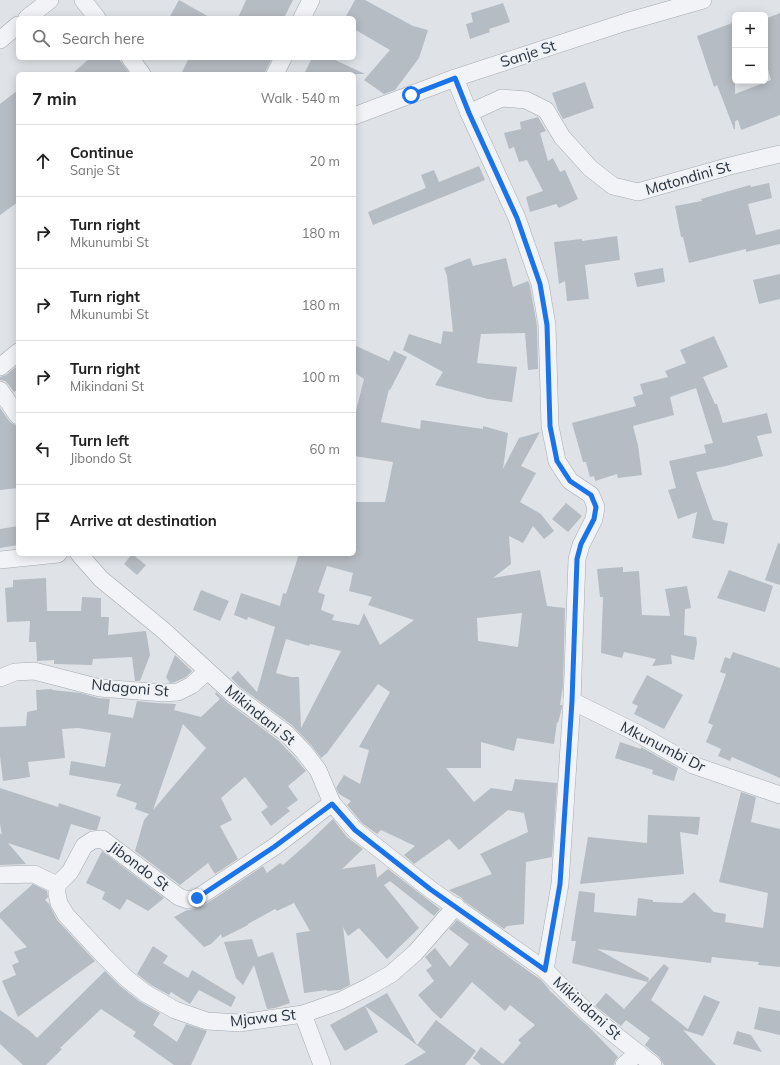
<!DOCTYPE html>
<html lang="en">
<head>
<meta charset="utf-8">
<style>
  body { margin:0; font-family:Mulish,sans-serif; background:#f6f6f6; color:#222 }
  .controls { position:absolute; right:12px; top:12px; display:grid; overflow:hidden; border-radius:6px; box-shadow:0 2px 10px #0003 }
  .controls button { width:36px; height:36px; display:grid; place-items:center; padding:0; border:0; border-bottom:1px solid #e0e0e0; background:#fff; color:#222; font:20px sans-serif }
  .stop { position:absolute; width:12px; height:12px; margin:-9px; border:3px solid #1a73e8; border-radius:50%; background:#fff }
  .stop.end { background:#1a73e8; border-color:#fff; box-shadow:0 1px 4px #0008 }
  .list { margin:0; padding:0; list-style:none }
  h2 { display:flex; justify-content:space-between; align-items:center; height:52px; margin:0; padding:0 16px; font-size:17px }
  h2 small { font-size:13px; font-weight:400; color:#767676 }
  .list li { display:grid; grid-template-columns:26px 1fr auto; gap:12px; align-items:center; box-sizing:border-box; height:72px; padding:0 16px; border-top:1px solid #e0e0e0 }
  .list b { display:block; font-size:15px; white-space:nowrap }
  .list p { margin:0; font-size:13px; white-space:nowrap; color:#767676 }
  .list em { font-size:13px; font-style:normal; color:#767676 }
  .icon { flex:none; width:22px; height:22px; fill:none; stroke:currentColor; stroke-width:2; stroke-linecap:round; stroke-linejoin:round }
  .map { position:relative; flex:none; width:780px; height:1065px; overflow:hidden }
  .search { position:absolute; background:#fff; box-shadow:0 2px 10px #0003; left:16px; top:16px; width:340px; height:44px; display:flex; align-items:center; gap:10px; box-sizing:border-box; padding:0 14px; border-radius:6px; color:#767676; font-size:15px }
  .panel { position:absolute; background:#fff; box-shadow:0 2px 10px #0003; left:16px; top:72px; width:340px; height:484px; border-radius:6px }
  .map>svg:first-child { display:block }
  .building { fill:#b6bcc3; fill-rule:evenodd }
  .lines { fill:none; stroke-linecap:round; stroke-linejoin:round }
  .minor-casing { stroke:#a5aab1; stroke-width:18 }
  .minor { stroke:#f1f3f6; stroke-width:17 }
  .route { stroke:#1a73e8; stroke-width:5 }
  .labels { text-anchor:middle; stroke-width:3.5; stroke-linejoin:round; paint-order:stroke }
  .street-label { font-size:15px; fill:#29323d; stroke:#eef1f5 }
</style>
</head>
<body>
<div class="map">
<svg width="780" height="1065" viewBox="0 0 780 1065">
  <rect width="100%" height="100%" fill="#dfe3e7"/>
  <g class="building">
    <path d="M179,0L211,18H169Z"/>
    <path d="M246,0H293L284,18H238Z"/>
    <path d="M355,0H365L413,26L428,30L419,58L395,90L384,94L364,80L390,50L354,29V18H345Z"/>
    <path d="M503,3L510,22L489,29L490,32L470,39L466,24L473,22L471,13Z"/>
    <path d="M780,13V115L741,130L738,120L735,121V129H734L717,85L714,87L697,36L735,22V94L771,80L765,59V19Z"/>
    <path d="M90,58H118L130,74H72Z"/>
    <path d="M189,58H272L266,70L265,74H181Z"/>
    <path d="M312,58H331L365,74H304Z"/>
    <path d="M585,82L594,108L563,119L558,110L552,93Z"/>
    <path d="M18,90V202L0,215V104Z"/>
    <path d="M538,117L546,131L540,133L548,161L553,158L560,172L565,170L578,199L559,208L556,204L530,212L526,197L543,191L527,160L519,162L514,147L509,149L504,133L521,129L520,122Z"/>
    <path d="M479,166L485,180L373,225L368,212L426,188L421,175L434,170L439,182Z"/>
    <path d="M769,183L772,198L748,204L756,235L780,229V244L746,252V249L689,263L683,237H681L675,206L702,201L701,199L750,185L751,187Z"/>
    <path d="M617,236L620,260L585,265L589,299L567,301L565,281L559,284L554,242L582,239V241Z"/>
    <path d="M470,258L473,266L506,258L513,287L528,281L530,286L537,326L538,369L528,370L525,333L481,334L477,363L517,367L512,402L488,399L435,385L443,372L403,350L409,334L441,344L443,331L453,332L447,276L444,268Z"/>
    <path d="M663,268L665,282L637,287L634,273Z"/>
    <path d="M780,274V299L759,304L753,280Z"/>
    <path d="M714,336L728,367L703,377L715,404H717L723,423L767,413L772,433L757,436L763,456L726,466L696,472L713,520L728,523L724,544L692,538L697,512L678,519L668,490L676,488L669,461L706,453L704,445L713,443L696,388L670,397L674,415L633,426L638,445L642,475L618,478L617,474L595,481L594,476L590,477L586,462H583L572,423L636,406L633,397L643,394L640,384L668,377L665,371L686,363L680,350Z"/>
    <path d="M354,345L389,361L394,351L407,357L390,390L389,389L381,422L420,429L421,420L483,429V426L508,433L503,469L519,438L540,432L521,466L536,473L520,502L541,514L554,531L544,539L533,526L523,543L509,536L511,564L493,578L540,570L547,606L565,608L563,686L560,705H562V707L558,723L557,722L554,744L517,738L514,751L481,742V768H446L474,802L491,788L512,791L515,779L557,783L552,857L526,862L524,924L507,926L504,929L464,901L462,898L449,890L492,874L480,854L528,832L524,813L508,810L459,850L449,839L414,864L404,855L415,846L381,830L377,834L362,823L347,805L351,801L339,794L336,788L344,775L360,784L369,750L359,747L390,692L378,684L327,753L321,758L311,745L292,725L240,687L231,678L238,671L257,692L275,627L248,617L247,620L234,615L241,593L280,606L283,593L286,594L299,554H354V502H385L393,462L354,456V419L364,379L354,372ZM327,566L353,573L349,591L372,597L368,605L414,620L380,645L364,613L359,625L332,620L334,615L321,610L325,595L318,592ZM522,613L518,647L478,641L477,618ZM286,639L309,646L310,644L341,651L301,728L299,677H291L276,673Z"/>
    <path d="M18,365V389L14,392L8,384L5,381L0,380V377L6,375Z"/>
    <path d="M0,408L10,422L18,427V488L0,490Z"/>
    <path d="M566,503L582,516L568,532L552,519Z"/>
    <path d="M18,526V545L0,548V529Z"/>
    <path d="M778,543L780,544V585L765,580Z"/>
    <path d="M132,554L146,565L137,575L124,564Z"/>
    <path d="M623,567V572L639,571L642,615L670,616L665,589L687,586L691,608L685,609L684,635L696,637L697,643L694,660L671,655L672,664L652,666L656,659L624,652L622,658L601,653L603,597H600L597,569Z"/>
    <path d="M729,570L773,586L765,612L717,598Z"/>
    <path d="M46,578L47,611H81L82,597L101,598V617H109L108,635L146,631L150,655L140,681H135L132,657L93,659L92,665L54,664V660L37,661L36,642H29L30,621L7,622L5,588L13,587V580Z"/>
    <path d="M201,590L229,601L220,621L193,610Z"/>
    <path d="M733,652L780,668V778L732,757L730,761L718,756L721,749L706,742L713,725L708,723L726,674L720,672L725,657L730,659Z"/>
    <path d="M175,655L192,671L186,677L175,682L170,683L166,677Z"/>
    <path d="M647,675L683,695L664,729L634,714L638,706L632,703Z"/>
    <path d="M52,689V690L81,693L98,698L110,699L108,714L133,718L137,701L156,703L176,704L174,710L201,717L220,699L215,694L216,692L228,703L279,741L296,759L306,771L288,786L298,800L287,808L290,811L271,826L261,812L268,807L245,777L221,798L232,820L220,826L238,859L215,874L208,863L180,885L135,851L144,820L149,814L135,809L137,803L116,796L121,784L69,775L71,761L105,767L111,733L78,728L62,729L65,758L28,762L30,777L3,781L0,756V727L26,726L27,712L37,710L36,690ZM183,724L206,748L153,810Z"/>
    <path d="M620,742L641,749V747L678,768L674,781L652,774L653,770L615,758Z"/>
    <path d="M0,788L58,807L59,803L101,817L97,830H91L71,824L59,860L8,843L26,864L0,865V833L2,835L0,824Z"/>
    <path d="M741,792L756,797L751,822L780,829V967L758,965L759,962L720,958L712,957L711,963L597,949L649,978L648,982L664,964L669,968L651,1000L688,1029L704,995L720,1002L703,1036L683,1030L716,1065H664L659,1057L645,1045L650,1038L626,1020L621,1026L595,1006L606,993L624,1009L648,982L572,963L576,941H571L579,891L595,893L594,912L636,916L638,898L653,900V902L682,903L694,892L714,912L726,914L725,922L763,928L768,893L719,882Z"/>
    <path d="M648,815L700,817L698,835L680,832L684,874L580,884L588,837L647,843Z"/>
    <path d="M333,819L347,837L363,849L342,869L375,864L377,878L388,869L440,909L434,916L390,881L384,885L419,928L387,959L359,928L348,936L343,927L350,985L340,990L327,991V990L304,993L296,933L310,931L294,903L277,911L275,909L248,924V925L222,938L221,934L211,944L204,947L174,917L187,910H190L203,906L263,866L267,873L280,863L283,865L309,842Z"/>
    <path d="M102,851L164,898L148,911L127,899L120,910L102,899L105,892L86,883Z"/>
    <path d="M33,884L47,891L48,897L45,900L49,904L57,920L95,961L18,1017L2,981L16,975L12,965L19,962L14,952L27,947L0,918V913Z"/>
    <path d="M457,920L541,980L549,989V990L582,1021L588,1026L618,1057L615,1061L614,1065H481L473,1058L481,1047L503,1064L521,1043L518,1040L535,1025L510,1005L505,1011L472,982L441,1019L432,1011L418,995L434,981L426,970L432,966L425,957L435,948L450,967L469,944L449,929Z"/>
    <path d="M252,939L258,957L273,952L290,1003L275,1008L267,1009L254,965L243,985L236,978L224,942Z"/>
    <path d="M153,946L168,956L163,963L188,978L192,970L236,997L231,1007L199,990L190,1004L171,992L169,995L151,985L137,974Z"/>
    <path d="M105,971L120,986L139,1001L160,1013L153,1025L177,1042L186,1024L207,1031L191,1065H174L133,1036L136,1032L101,1009L60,1048L62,1049L46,1065H23L0,1044V1010L30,1031L37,1038Z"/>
    <path d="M387,993L417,1045L436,1020L476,1051L465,1065H404L426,1052L365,1006L378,1032L345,1051L330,1025Z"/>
    <path d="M759,1007L780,1011V1035L754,1029Z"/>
    <path d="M737,1031L751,1035L762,1052L733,1044Z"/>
  </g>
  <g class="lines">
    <defs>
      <g id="minor">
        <path d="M83,0L97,18"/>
        <path d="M27,18L50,0"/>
        <path d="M302,18L311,0"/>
        <path d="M0,40L18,25"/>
        <path d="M130,58L142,74"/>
        <path d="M275,74L283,58"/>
        <path d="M455,78L469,113L517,218L540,284L547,325L550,426L557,461L570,481L591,495L596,507L594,519L581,545L577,559L572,701L560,884L545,970"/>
        <path d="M469,113L502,98L526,100L546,110L562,137L590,168L613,186L638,192L730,166L780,154"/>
        <path d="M354,116L455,78L626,22L703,0"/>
        <path d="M0,367L18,352"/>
        <path d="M0,390L18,416"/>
        <path d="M79,554L101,579L163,630L234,695L286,733L304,752L318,770L332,803L355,830L430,889L545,970L588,1013L653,1065"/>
        <path d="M0,560L58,554"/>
        <path d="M0,678L15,672L34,671L100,688L164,693L178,692L192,685L207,671"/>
        <path d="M572,701L637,733L693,765L780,795"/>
        <path d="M0,875L34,874L57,885V894L59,903L66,915L104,956L126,978L145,993L175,1010L207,1021L240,1023L303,1014L340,1001L370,986L391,974L415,953L456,906"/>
        <path d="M57,885L70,872L84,846L93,840L102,839L179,897L188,900L197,898L274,847L332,803"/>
        <path d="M303,1014L322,1065"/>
        <path d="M624,1065L638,1053"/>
      </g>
    </defs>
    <use href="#minor" class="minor-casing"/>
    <use href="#minor" class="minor"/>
  </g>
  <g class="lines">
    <path class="route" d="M197,898L274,847L332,804L355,830L430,889L545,970L560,884L572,701L577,559L581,544L594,519L596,507L591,495L570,481L557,461L550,426L547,325L540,284L517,218L469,113L455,78L411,95"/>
  </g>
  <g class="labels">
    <g class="street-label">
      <text transform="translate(528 54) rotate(-18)" y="5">Sanje St</text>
      <text transform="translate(688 178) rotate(-16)" y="5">Matondini St</text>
      <text transform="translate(130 688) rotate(5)" y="5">Ndagoni St</text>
      <text transform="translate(260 715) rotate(39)" y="5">Mikindani St</text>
      <text transform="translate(663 747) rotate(27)" y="5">Mkunumbi Dr</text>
      <text transform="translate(139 866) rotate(37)" y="5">Jibondo St</text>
      <text transform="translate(587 1008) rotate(42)" y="5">Mikindani St</text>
      <text transform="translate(263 1018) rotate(-6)" y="5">Mjawa St</text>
    </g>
  </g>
</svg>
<div class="controls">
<button>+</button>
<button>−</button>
</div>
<div class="stop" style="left:411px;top:95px"></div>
<div class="stop end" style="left:197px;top:898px"></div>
<div class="search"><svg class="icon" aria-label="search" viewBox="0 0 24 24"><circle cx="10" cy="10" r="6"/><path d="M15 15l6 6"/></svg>Search here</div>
<section class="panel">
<h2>7 min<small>Walk · 540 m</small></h2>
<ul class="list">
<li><svg class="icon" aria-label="ahead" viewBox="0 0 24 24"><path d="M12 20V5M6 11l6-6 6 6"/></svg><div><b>Continue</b><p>Sanje St</p></div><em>20 m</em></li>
<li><svg class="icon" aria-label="right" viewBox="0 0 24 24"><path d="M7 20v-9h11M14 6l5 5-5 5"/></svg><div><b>Turn right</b><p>Mkunumbi St</p></div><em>180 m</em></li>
<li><svg class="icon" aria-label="right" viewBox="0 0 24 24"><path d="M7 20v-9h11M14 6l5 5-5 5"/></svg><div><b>Turn right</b><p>Mkunumbi St</p></div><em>180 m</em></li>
<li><svg class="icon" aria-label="right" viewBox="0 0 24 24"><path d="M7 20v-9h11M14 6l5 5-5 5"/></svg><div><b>Turn right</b><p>Mikindani St</p></div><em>100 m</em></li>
<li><svg class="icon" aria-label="left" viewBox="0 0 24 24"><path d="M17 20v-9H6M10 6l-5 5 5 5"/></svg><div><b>Turn left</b><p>Jibondo St</p></div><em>60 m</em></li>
<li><svg class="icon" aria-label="arrive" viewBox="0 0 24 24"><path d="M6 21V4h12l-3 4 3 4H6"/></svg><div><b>Arrive at destination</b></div></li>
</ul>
</section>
</div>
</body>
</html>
